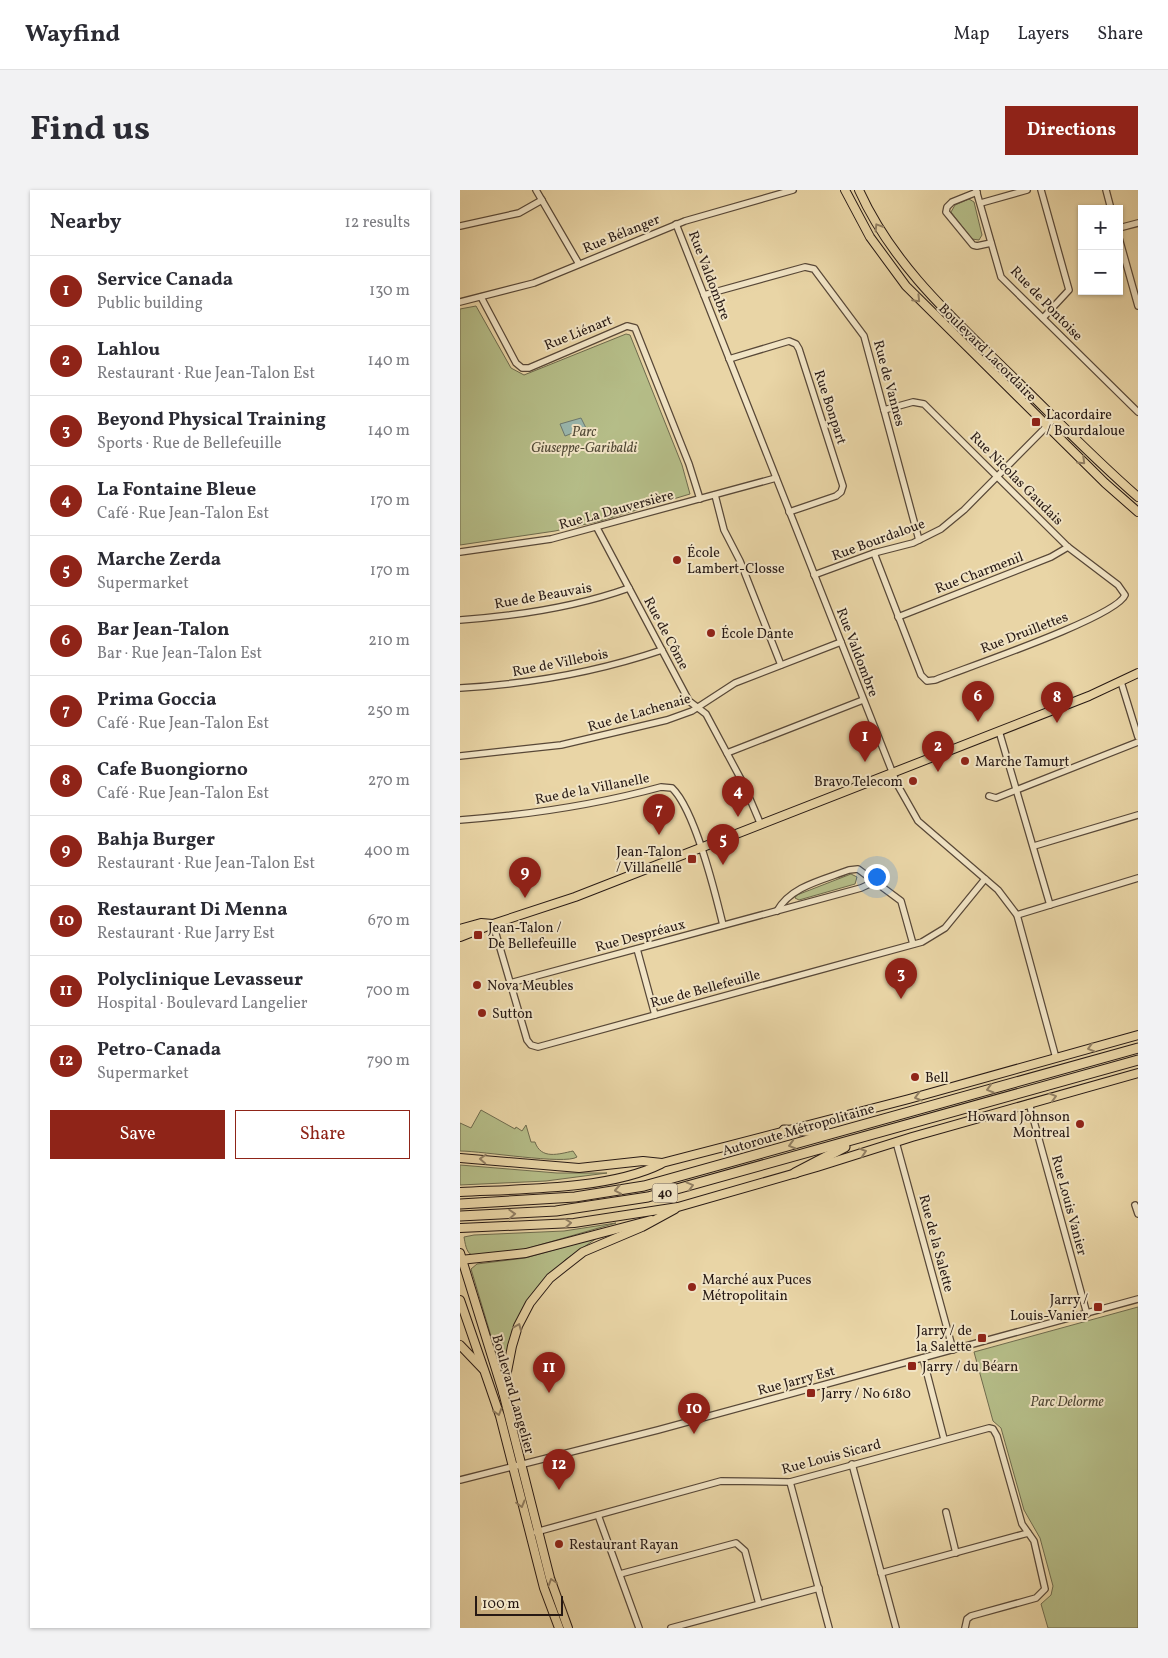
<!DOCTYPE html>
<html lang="en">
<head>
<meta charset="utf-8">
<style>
  body { margin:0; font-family:Vollkorn,serif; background:#f2f2f3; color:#2b2b33 }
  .controls { position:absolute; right:15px; top:15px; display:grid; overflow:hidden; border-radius:0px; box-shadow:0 1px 4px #0004 }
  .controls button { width:45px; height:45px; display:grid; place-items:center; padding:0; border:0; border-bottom:1px solid #e1e1e2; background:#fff; color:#2b2b33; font:25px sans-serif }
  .scale { position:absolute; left:15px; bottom:12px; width:88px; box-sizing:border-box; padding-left:5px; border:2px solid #271914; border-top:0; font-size:14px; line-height:18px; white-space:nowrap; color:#271914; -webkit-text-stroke:4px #f1e4c5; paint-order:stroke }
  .you { position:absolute; left:416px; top:686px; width:18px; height:18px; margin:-12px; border:4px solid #fff; border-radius:50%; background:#1a73e8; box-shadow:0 0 0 8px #1a73e833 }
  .badge { display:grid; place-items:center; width:32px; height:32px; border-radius:50%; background:#8f2418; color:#fff; font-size:16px; font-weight:700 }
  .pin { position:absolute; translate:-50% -41px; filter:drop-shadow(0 1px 2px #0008) }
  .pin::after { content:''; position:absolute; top:26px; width:18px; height:15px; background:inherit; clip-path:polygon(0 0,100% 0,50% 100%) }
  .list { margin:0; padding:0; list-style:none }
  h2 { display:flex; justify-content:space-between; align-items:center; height:65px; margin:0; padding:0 20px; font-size:21px }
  h2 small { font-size:16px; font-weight:400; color:#7c7c81 }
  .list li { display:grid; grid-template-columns:32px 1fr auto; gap:15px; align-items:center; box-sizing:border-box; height:70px; padding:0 20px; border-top:1px solid #e1e1e2 }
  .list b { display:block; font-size:19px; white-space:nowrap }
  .list p { margin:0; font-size:16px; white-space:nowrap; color:#7c7c81 }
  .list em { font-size:16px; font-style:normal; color:#7c7c81 }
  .actions { display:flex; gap:10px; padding:15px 20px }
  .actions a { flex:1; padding:11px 0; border:1px solid #8f2418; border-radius:0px; text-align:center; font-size:18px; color:#8f2418 }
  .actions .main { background:#8f2418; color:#fff }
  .map { position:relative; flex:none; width:678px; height:1438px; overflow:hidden; border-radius:0px }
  header { display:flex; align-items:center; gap:30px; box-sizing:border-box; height:70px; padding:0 25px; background:#fff; border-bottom:1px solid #e1e1e2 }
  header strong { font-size:24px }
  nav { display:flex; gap:28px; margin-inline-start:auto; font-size:18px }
  .intro { display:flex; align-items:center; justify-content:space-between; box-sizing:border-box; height:120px; padding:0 30px }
  h1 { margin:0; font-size:35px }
  .button { padding:12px 22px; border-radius:0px; background:#8f2418; color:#fff; font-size:18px; font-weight:700 }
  main { display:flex; gap:30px; padding:0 30px }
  aside { flex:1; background:#fff; border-radius:0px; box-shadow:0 1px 4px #0004 }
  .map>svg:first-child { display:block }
  .green { fill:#b5bd88; stroke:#6e6b4e }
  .water { fill:#99b7ae; stroke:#6b7870 }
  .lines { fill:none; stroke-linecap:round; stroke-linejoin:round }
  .minor-casing { stroke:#584838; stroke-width:8 }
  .major-casing { stroke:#271914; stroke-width:10 }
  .highway-casing { stroke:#271914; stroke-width:11 }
  .minor { stroke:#f1e4c5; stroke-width:5.5 }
  .major { stroke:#e9d5a6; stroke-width:8 }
  .highway { stroke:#e9d5a6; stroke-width:9 }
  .oneway { stroke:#928064 }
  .poi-dot { fill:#8f2418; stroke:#f1e4c5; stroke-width:2 }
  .labels { text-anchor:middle; stroke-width:4; stroke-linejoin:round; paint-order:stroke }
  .shield { fill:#f1e4c5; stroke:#645649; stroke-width:1 }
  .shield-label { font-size:12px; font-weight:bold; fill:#271914 }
  .street-label { font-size:14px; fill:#271914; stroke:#f1e4c5 }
  .poi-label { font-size:14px; fill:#271914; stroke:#f1e4c5; text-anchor:start }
  .park-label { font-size:14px; font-style:italic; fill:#524a37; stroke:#f1e4c5 }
</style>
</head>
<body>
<header>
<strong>Wayfind</strong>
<nav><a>Map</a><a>Layers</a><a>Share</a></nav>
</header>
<div class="intro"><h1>Find us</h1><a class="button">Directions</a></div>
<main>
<aside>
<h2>Nearby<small>12 results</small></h2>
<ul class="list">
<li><span class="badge">1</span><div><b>Service Canada</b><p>Public building</p></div><em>130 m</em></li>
<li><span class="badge">2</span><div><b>Lahlou</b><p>Restaurant · Rue Jean-Talon Est</p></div><em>140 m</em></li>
<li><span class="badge">3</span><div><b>Beyond Physical Training</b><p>Sports · Rue de Bellefeuille</p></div><em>140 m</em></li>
<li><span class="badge">4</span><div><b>La Fontaine Bleue</b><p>Café · Rue Jean-Talon Est</p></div><em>170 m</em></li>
<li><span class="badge">5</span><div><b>Marche Zerda</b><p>Supermarket</p></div><em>170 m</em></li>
<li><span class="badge">6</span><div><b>Bar Jean-Talon</b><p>Bar · Rue Jean-Talon Est</p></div><em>210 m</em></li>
<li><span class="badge">7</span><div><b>Prima Goccia</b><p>Café · Rue Jean-Talon Est</p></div><em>250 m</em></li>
<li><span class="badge">8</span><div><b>Cafe Buongiorno</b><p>Café · Rue Jean-Talon Est</p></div><em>270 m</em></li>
<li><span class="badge">9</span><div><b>Bahja Burger</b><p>Restaurant · Rue Jean-Talon Est</p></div><em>400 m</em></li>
<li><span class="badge">10</span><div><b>Restaurant Di Menna</b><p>Restaurant · Rue Jarry Est</p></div><em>670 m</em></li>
<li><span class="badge">11</span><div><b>Polyclinique Levasseur</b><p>Hospital · Boulevard Langelier</p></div><em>700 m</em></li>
<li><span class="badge">12</span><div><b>Petro-Canada</b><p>Supermarket</p></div><em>790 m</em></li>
</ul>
<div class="actions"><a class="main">Save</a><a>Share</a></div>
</aside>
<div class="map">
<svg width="678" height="1438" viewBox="0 0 678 1438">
  <rect width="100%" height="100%" fill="#e9d5a6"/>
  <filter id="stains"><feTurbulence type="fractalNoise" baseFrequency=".004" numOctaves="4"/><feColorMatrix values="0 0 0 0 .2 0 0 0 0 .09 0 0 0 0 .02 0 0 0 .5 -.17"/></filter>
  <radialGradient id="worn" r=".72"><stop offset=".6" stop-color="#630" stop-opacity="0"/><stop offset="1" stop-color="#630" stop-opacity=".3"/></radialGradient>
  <g class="green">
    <path d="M509,9L514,12L522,45L519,50L512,49L491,22L495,15Z"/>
    <path d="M16,116L51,178L64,185L166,144L170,145L222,275L230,304L140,331L95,341L0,355V119Z"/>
    <path d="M391,684L397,687L395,694L339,710L335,708L337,705Z"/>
    <path d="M21,920L55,939L56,937L62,941L66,935L71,952H75C81,970 99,964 113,961L117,967C105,975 23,961 0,961V933L11,938Z"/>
    <path d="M0,975L97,983H147L86,991L0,995Z"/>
    <path d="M156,1033L62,1060L12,1065C6,1063 5,1052 4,1047L14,1045L104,1041Z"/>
    <path d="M137,1048L105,1070L74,1101L53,1140L42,1183L11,1079L17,1074L65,1068Z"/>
    <path d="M678,1117V1438H588L581,1414L591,1405L593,1396L580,1348L564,1320L541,1238L533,1231L514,1162Z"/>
  </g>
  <path class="water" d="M121,228L126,238L105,246L100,234Z"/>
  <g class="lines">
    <defs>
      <g id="minor">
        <path d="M76,0L119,74"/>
        <path d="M516,0L541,87L678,222"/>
        <path d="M581,0L609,100L583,128"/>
        <path d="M646,0L651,19"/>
        <path d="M517,2L492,12L487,17L486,22L513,55L517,56L531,53"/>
        <path d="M521,13L567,0"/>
        <path d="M216,34L437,594L458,631L538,700L557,725L596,868"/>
        <path d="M0,36L59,23L82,10"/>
        <path d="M659,38L678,33"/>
        <path d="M659,48L678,116"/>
        <path d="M244,105L345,77L354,79L404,146L459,350"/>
        <path d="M21,107L56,173L62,178H69L167,136L175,138L229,274L240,309"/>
        <path d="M0,112L74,93L225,31L333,0"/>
        <path d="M269,169L329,151L336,154L339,159L383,296L381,302L376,306L329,322"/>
        <path d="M255,305L264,340L280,371L321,475"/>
        <path d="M137,338L229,511L246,524L284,595L301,635"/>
        <path d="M0,362L91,349L316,288"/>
        <path d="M414,363L461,485L467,491L475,490C505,478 657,427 665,405L658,395L608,357L464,214L453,212L424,220"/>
        <path d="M354,385L414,363L453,353L481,339L504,320L595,228"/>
        <path d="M438,427L591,367L608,357"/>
        <path d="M0,430C56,426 116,417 169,398"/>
        <path d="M661,492L678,547"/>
        <path d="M0,498C69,494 137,482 202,460"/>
        <path d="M539,541L590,715"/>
        <path d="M267,563L403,510"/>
        <path d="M0,566L101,555L207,530L232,521L275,493L381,452"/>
        <path d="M529,606L536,608L678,552"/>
        <path d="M0,630C68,625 135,615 201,597L212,598C235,620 255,702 263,735"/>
        <path d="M574,656L678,625"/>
        <path d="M317,721C331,696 363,690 389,680L398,679L441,711L453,754"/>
        <path d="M557,725L678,688"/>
        <path d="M33,734L67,850L71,855L78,857L462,752L485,738L525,689"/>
        <path d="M177,759L195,825"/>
        <path d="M50,793L401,698L416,691"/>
        <path d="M569,913L627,1124"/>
        <path d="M436,952L493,1160"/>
        <path d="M675,1015L678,1024"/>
        <path d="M463,1168L484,1249"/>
        <path d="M392,1274L436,1438"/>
        <path d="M0,1290L198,1240L678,1109"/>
        <path d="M330,1292L369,1438"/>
        <path d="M486,1322L496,1363"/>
        <path d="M138,1325L179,1438"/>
        <path d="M76,1342L261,1291L330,1292L529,1238L533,1239L537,1246L562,1334L574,1351L585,1399L576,1408L511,1426L507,1429L505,1438"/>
        <path d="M421,1383L568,1343"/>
        <path d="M160,1384L276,1353L285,1361L299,1414"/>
        <path d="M211,1438L359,1398"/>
      </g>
      <g id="major">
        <path d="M385,0L410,47L446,96L645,293L678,322"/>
        <path d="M399,0C433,76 496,131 555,189C595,228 635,270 678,307"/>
        <path d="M0,739L21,733L33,734"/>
        <path d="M0,747L33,734L115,707L629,506L678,483"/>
        <path d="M0,968L119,978L183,971L202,973L449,909L678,845"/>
        <path d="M0,1002C58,999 149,1000 201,974"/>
        <path d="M0,1038L114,1033L218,1017L357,977L452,947L678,883"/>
        <path d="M0,1063L43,1202L90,1388L108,1438"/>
        <path d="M0,1070L66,1063L191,1030"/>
        <path d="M0,1110L40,1226L84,1398L99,1438"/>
        <path d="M0,1155L23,1179"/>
        <path d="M43,1202L52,1156L58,1136L70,1113L90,1088L123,1062L182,1037L215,1019"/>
      </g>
      <g id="highway">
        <path d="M324,940L366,942"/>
        <path d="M335,983L385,957"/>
        <path d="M0,1014L115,1007L184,996L678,858"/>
        <path d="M0,1026L96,1021L188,1007L678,870"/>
      </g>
    </defs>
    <use href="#minor" class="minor-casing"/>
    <use href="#major" class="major-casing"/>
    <use href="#highway" class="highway-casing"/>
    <use href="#minor" class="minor"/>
    <use href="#major" class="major"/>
    <use href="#highway" class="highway"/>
  </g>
  <defs><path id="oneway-chevron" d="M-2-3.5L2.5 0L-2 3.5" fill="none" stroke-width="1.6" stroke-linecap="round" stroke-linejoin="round" transform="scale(1.25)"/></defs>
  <g class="oneway">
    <use href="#oneway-chevron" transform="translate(418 37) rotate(-122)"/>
    <use href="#oneway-chevron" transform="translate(457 109) rotate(46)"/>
    <use href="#oneway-chevron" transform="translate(622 271) rotate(44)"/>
    <use href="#oneway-chevron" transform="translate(631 858) rotate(164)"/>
    <use href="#oneway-chevron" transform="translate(530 899) rotate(164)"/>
    <use href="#oneway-chevron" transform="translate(458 907) rotate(164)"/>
    <use href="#oneway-chevron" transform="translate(593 907) rotate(-16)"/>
    <use href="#oneway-chevron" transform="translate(332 955) rotate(164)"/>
    <use href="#oneway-chevron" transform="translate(403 962) rotate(-18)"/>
    <use href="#oneway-chevron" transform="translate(23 969) rotate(-177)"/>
    <use href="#oneway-chevron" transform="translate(230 996) rotate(-15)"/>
    <use href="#oneway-chevron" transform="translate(158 1000) rotate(170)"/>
    <use href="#oneway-chevron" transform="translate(52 1024) rotate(-3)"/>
    <use href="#oneway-chevron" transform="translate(108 1033) rotate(-5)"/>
    <use href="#oneway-chevron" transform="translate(58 1137) rotate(-67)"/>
    <use href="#oneway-chevron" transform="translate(38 1222) rotate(73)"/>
    <use href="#oneway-chevron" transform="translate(61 1314) rotate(75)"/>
    <use href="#oneway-chevron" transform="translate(92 1392) rotate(-108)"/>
  </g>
  <g class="poi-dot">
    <rect x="571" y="227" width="10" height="10" rx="2.5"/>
    <circle cx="217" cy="370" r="5"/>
    <circle cx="251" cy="443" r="5"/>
    <circle cx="505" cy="571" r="5"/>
    <circle cx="453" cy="591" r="5"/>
    <rect x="227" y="664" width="10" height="10" rx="2.5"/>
    <rect x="13" y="740" width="10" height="10" rx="2.5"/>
    <circle cx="17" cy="795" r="5"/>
    <circle cx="22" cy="823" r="5"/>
    <circle cx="455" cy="887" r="5"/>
    <circle cx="620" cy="934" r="5"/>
    <circle cx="232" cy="1097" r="5"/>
    <rect x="633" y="1112" width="10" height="10" rx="2.5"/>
    <rect x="517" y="1143" width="10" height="10" rx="2.5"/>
    <rect x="447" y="1171" width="10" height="10" rx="2.5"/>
    <rect x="346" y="1198" width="10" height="10" rx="2.5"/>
    <circle cx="99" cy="1354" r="5"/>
  </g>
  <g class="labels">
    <rect class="shield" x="192.5" y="993.5" width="25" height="19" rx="4"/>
    <g class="shield-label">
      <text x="205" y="1007">40</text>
    </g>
    <g class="street-label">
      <text transform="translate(161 43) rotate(-22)" y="5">Rue Bélanger</text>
      <text transform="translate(250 85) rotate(69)" y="5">Rue Valdombre</text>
      <text transform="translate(587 113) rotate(46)" y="5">Rue de Pontoise</text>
      <text transform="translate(118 142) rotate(-22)" y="5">Rue Liénart</text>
      <text transform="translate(528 162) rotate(45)" y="5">Boulevard Lacordaire</text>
      <text transform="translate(430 193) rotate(75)" y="5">Rue de Vannes</text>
      <text transform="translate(371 217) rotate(72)" y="5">Rue Bonpart</text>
      <text transform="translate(557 288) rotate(45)" y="5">Rue Nicolas Gaudais</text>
      <text transform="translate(156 319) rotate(-15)" y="5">Rue La Dauversière</text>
      <text transform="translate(418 349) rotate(-20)" y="5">Rue Bourdaloue</text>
      <text transform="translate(519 382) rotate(-21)" y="5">Rue Charmenil</text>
      <text transform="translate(83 405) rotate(-10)" y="5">Rue de Beauvais</text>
      <text transform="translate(564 442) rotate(-21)" y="5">Rue Druillettes</text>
      <text transform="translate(207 443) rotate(62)" y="5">Rue de Côme</text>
      <text transform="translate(398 462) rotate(69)" y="5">Rue Valdombre</text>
      <text transform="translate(100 472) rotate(-11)" y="5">Rue de Villebois</text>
      <text transform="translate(179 522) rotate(-16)" y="5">Rue de Lachenaie</text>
      <text transform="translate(132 598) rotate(-11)" y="5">Rue de la Villanelle</text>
      <text transform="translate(180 745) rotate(-15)" y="5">Rue Despréaux</text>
      <text transform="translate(245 798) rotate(-15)" y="5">Rue de Bellefeuille</text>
      <text transform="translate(338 939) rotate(-16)" y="5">Autoroute Métropolitaine</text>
      <text transform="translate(610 1015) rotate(75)" y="5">Rue Louis Vanier</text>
      <text transform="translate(477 1053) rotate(75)" y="5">Rue de la Salette</text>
      <text transform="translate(336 1190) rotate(-15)" y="5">Rue Jarry Est</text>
      <text transform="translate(54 1204) rotate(74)" y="5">Boulevard Langelier</text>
      <text transform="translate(371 1266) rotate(-15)" y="5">Rue Louis Sicard</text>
    </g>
    <g class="poi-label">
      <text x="586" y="229">Lacordaire<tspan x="586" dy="16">/ Bourdaloue</tspan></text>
      <text x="227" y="367">École<tspan x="227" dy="16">Lambert-Closse</tspan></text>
      <text x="261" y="448">École Dante</text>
      <text x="515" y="576">Marche Tamurt</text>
      <text x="443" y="596" text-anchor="end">Bravo Telecom</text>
      <text x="222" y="666" text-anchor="end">Jean-Talon<tspan x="222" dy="16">/ Villanelle</tspan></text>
      <text x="28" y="742">Jean-Talon /<tspan x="28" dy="16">De Bellefeuille</tspan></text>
      <text x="27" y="800">Nova Meubles</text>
      <text x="32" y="828">Sutton</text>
      <text x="465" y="892">Bell</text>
      <text x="610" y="931" text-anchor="end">Howard Johnson<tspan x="610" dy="16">Montreal</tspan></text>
      <text x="242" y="1094">Marché aux Puces<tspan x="242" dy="16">Métropolitain</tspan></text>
      <text x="628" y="1114" text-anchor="end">Jarry /<tspan x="628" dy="16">Louis-Vanier</tspan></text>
      <text x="512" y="1145" text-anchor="end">Jarry / de<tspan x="512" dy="16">la Salette</tspan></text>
      <text x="462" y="1181">Jarry / du Béarn</text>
      <text x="361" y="1208">Jarry / No 6180</text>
      <text x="109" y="1359">Restaurant Rayan</text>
    </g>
    <g class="park-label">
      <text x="124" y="246">Parc<tspan x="124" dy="16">Giuseppe-Garibaldi</tspan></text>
      <text x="607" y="1216">Parc Delorme</text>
    </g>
  </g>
  <rect width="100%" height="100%" filter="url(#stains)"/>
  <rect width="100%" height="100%" fill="url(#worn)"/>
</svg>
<div class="controls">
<button>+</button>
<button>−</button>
</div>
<div class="scale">100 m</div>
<div class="you"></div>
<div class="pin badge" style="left:405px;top:572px">1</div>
<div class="pin badge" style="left:478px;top:582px">2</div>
<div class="pin badge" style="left:441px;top:809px">3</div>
<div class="pin badge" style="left:278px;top:627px">4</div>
<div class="pin badge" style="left:263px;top:675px">5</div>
<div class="pin badge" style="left:518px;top:532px">6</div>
<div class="pin badge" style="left:199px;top:645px">7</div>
<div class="pin badge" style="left:597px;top:533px">8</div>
<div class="pin badge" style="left:65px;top:708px">9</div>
<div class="pin badge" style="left:234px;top:1244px">10</div>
<div class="pin badge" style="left:89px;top:1203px">11</div>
<div class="pin badge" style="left:99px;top:1300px">12</div>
</div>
</main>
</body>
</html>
